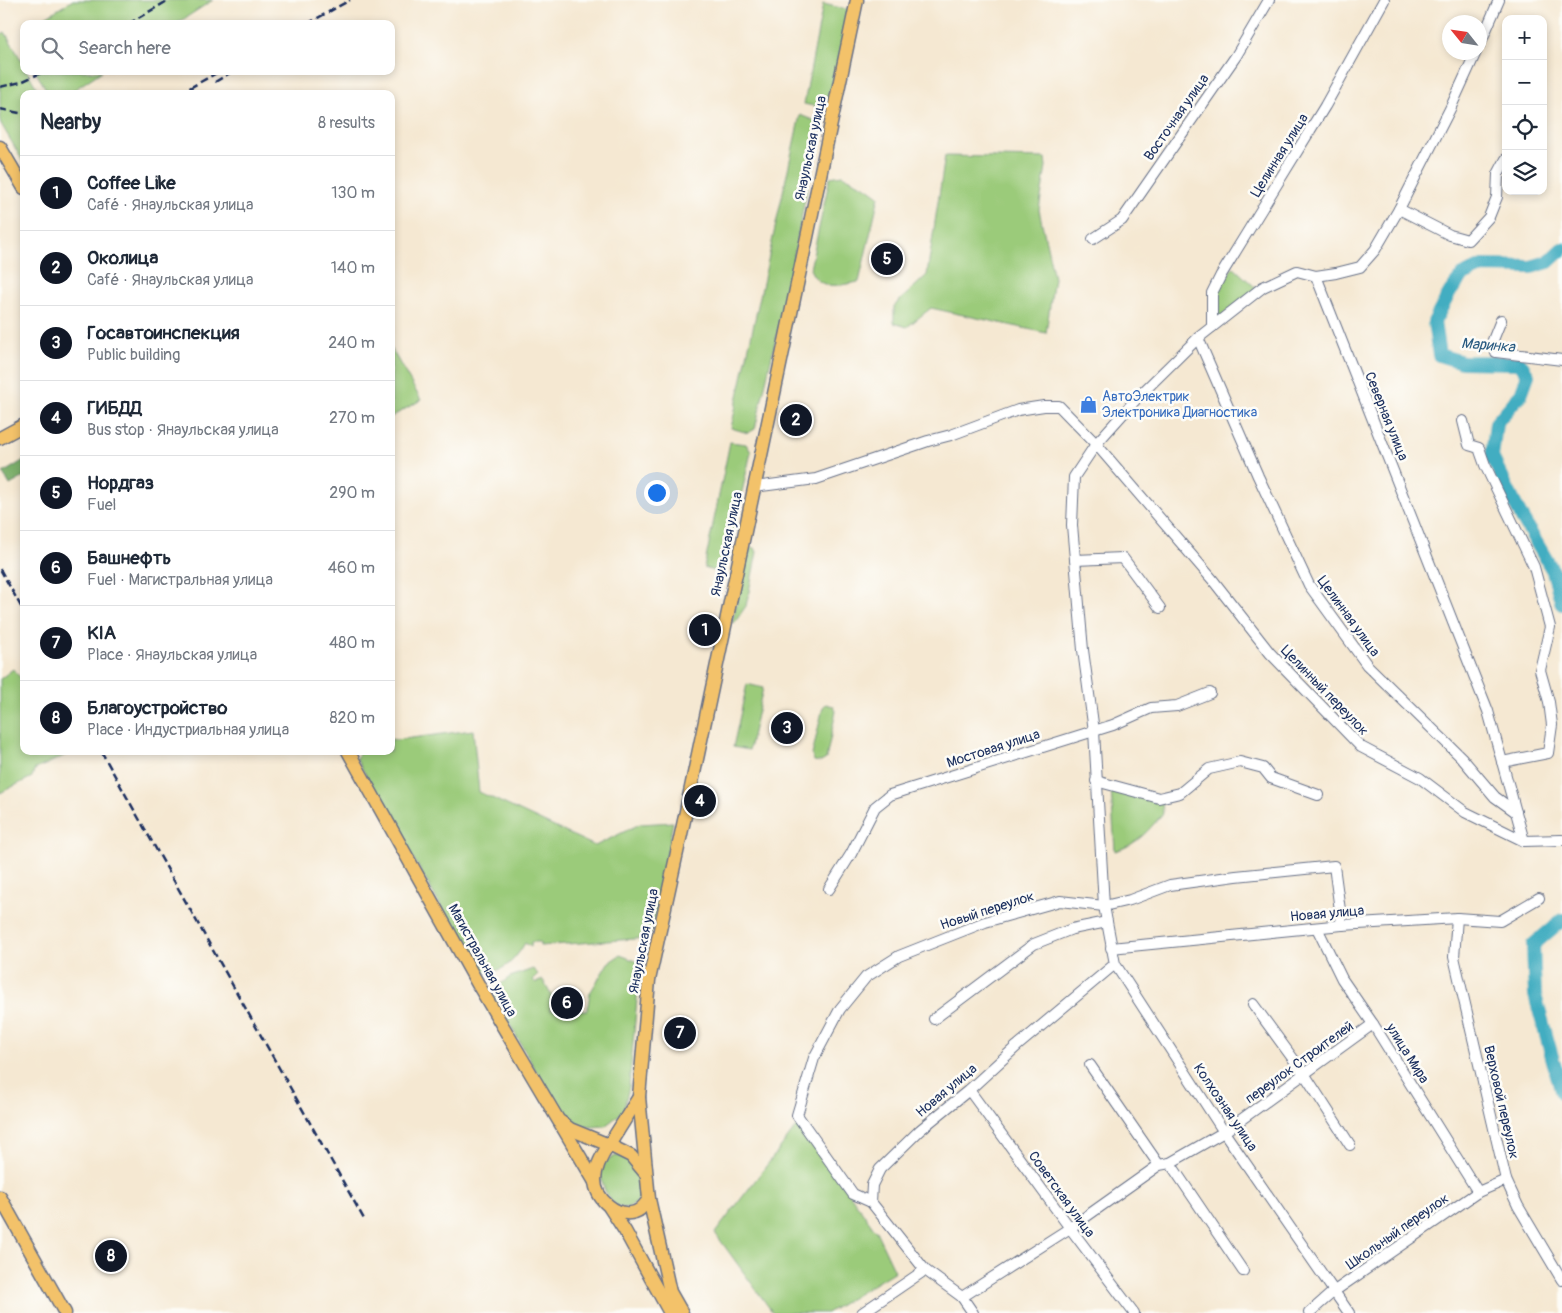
<!DOCTYPE html>
<html lang="en">
<head>
<meta charset="utf-8">
<style>
  body { margin:0; font-family:Pangolin,sans-serif; background:#f2f2f3; color:#1f2937 }
  .controls { position:absolute; right:15px; top:15px; display:grid; overflow:hidden; border-radius:10px; box-shadow:0 2px 8px #0003 }
  .controls button { width:45px; height:45px; display:grid; place-items:center; padding:0; border:0; border-bottom:1px solid #e0e1e3; background:#fff; color:#1f2937; font:25px sans-serif }
  .compass { position:absolute; left:1442px; top:15px; width:45px; height:45px; border-radius:50%; background:#fff; box-shadow:0 2px 8px #0003; rotate:300deg }
  .you { position:absolute; left:656px; top:492px; width:18px; height:18px; margin:-12px; border:4px solid #fff; border-radius:50%; background:#1a73e8; box-shadow:0 0 0 8px #1a73e833 }
  .badge { display:grid; place-items:center; width:32px; height:32px; border-radius:50%; background:#111827; color:#fff; font-size:16px; font-weight:700 }
  .pin { position:absolute; translate:-50% -50%; border:2px solid #fff; box-shadow:0 1px 5px #0006 }
  .list { margin:0; padding:0; list-style:none }
  h2 { display:flex; justify-content:space-between; align-items:center; height:65px; margin:0; padding:0 20px; font-size:21px }
  h2 small { font-size:16px; font-weight:400; color:#747a83 }
  .list li { display:grid; grid-template-columns:32px 1fr auto; gap:15px; align-items:center; box-sizing:border-box; height:75px; padding:0 20px; border-top:1px solid #e0e1e3 }
  .list b { display:block; font-size:19px; white-space:nowrap }
  .list p { margin:0; font-size:16px; white-space:nowrap; color:#747a83 }
  .list em { font-size:16px; font-style:normal; color:#747a83 }
  .icon { flex:none; width:28px; height:28px; fill:none; stroke:currentColor; stroke-width:2; stroke-linecap:round; stroke-linejoin:round }
  .map { position:relative; flex:none; width:1562px; height:1313px; overflow:hidden }
  .search { position:absolute; background:#fff; box-shadow:0 2px 8px #0003; left:20px; top:20px; width:375px; height:55px; display:flex; align-items:center; gap:12px; box-sizing:border-box; padding:0 18px; border-radius:10px; color:#747a83; font-size:19px }
  .panel { position:absolute; background:#fff; box-shadow:0 2px 8px #0003; left:20px; top:90px; width:375px; height:665px; border-radius:10px }
  .map>svg:first-child { display:block }
  .green { fill:#9bcb7a; stroke:#5b7d6c }
  .forest { fill:#7caf6a; stroke:#4c6f64 }
  .lines { fill:none; stroke-linecap:round; stroke-linejoin:round }
  .river { stroke:#42adc1; stroke-width:14 }
  .minor-casing { stroke:#677087; stroke-width:12 }
  .major-casing { stroke:#677087; stroke-width:15 }
  .minor { stroke:#fff; stroke-width:10 }
  .major { stroke:#f3c26a; stroke-width:12 }
  .rail { stroke:#1b2f5e; stroke-width:2.5; stroke-dasharray:8 4; stroke-linecap:butt }
  .labels { text-anchor:middle; stroke-width:5; stroke-linejoin:round; paint-order:stroke }
  .street-label { font-size:14px; fill:#1b2f5e; stroke:#fdfcf7 }
  .shop-label { font-size:14px; fill:#366cbe; stroke:#fdfcf7; text-anchor:start }
  .water-label { font-size:15px; font-style:italic; fill:#295b81; stroke:#fdfcf7 }
</style>
</head>
<body>
<div class="map">
<svg width="1562" height="1313" viewBox="0 0 1562 1313">
  <rect width="100%" height="100%" fill="#fdfcf7"/>
  <filter id="ink" filterUnits="userSpaceOnUse"><feTurbulence type="fractalNoise" baseFrequency=".02" numOctaves="2"/><feDisplacementMap in="SourceGraphic" scale="10" xChannelSelector="R" yChannelSelector="G"/><feConvolveMatrix kernelMatrix="1 2 1 2 8 2 1 2 1" color-interpolation-filters="sRGB"/></filter>
  <filter id="wash" filterUnits="userSpaceOnUse"><feTurbulence type="fractalNoise" baseFrequency=".0096" numOctaves="4" result="noise"/><feDisplacementMap in="SourceGraphic" scale="20" xChannelSelector="R" yChannelSelector="G"/><feGaussianBlur stdDeviation="1.12" result="paint"/><feColorMatrix in="noise" values="0 0 0 0 0 0 0 0 0 0 0 0 0 0 0 0 0 1.4 0 .05"/><feComposite in="paint" operator="in"/></filter>
  <g filter="url(#wash)">
    <rect width="100%" height="100%" fill="#f5e8d2"/>
    <g class="green">
      <path d="M73,0H213L176,24H34Z"/>
      <path d="M823,4L851,10L832,110L804,104Z"/>
      <path d="M5,32L24,65V71H27L40,94H24V163L0,122V35Z"/>
      <path d="M35,71H102L68,94H49Z"/>
      <path d="M800,115L820,123L788,286L755,429L748,433L731,428Z"/>
      <path d="M945,156L1045,158L1046,166L1039,210L1054,278L1046,333L931,308L907,327L894,323V306L927,275Z"/>
      <path d="M842,175L868,188L879,196L859,282C839,285 820,292 810,269L830,177Z"/>
      <path d="M1233,267L1256,288L1215,321L1217,291Z"/>
      <path d="M391,348L421,400L391,417Z"/>
      <path d="M730,442L746,444L751,452L742,492L734,499L732,510L735,525L727,562L719,572L704,568Z"/>
      <path d="M749,547L755,548L757,552L746,606L735,622L732,623Z"/>
      <path d="M13,669L24,682V751H69L70,753L34,770L32,777L0,793V679Z"/>
      <path d="M747,684L763,688L749,750L733,747Z"/>
      <path d="M826,704L833,706L836,711L826,759L821,762L814,761L812,755L823,707Z"/>
      <path d="M473,730L479,792L595,846L640,824L673,822L652,932L647,938L540,946V942H531V947L525,943C513,963 503,973 479,973L356,758L361,751H391V739L396,740Z"/>
      <path d="M1111,789L1162,802L1163,813C1150,829 1136,846 1115,851Z"/>
      <path d="M620,955L636,961L640,966L629,1087L623,1112L605,1126L591,1127L576,1126L562,1117L495,998L494,989L510,977L533,969L538,974L533,979L535,983L543,980L551,995L550,1010H587L590,993L608,963Z"/>
      <path d="M799,1123L876,1231L895,1271L827,1313H773L715,1233Z"/>
      <path d="M615,1156C618,1156 620,1156 623,1157C638,1164 651,1201 629,1207C611,1213 596,1180 603,1165C605,1161 611,1159 615,1156Z"/>
    </g>
    <path class="forest" d="M24,460V477L10,485L3,473Z"/>
    <g class="lines">
      <g class="river">
        <path d="M1562,249L1548,262L1531,267L1483,266L1463,275L1450,292L1434,322L1439,355L1462,362L1520,363L1528,375L1521,394L1496,423L1492,457L1522,518L1553,571L1562,604"/>
        <path d="M1562,920L1533,945L1535,995L1562,1093"/>
      </g>
    </g>
  </g>
  <g filter="url(#ink)">
    <g class="lines">
      <defs>
        <g id="minor">
          <path d="M1480,44L1499,0"/>
          <path d="M1399,209L1450,235L1468,240L1489,217L1497,197L1498,174L1506,159"/>
          <path d="M1093,239L1122,220L1236,56L1269,0"/>
          <path d="M1316,276L1488,711L1524,841"/>
          <path d="M1501,320L1493,340L1496,352L1562,360"/>
          <path d="M1212,327V293L1221,275L1325,106L1384,0"/>
          <path d="M1198,338L1258,476L1309,585L1367,665L1461,757L1495,797L1516,812"/>
          <path d="M1463,421L1469,445L1479,448L1485,465L1534,567L1550,627L1540,670L1549,702L1552,725L1548,753L1502,762"/>
          <path d="M754,487L816,479L928,441L951,435L1018,410L1044,406H1059L1096,444L1212,579L1270,653L1361,747L1420,778L1465,812L1524,841L1562,840"/>
          <path d="M1075,560L1123,558L1160,608"/>
          <path d="M1096,781L1159,798L1180,793L1209,769L1240,762L1263,768L1271,778L1318,795"/>
          <path d="M829,889L851,854L875,807L890,795L1113,725L1151,708L1177,706L1210,693"/>
          <path d="M1457,918L1454,957L1506,1180L1518,1206L1562,1280"/>
          <path d="M1317,928L1342,979L1373,1024L1478,1192"/>
          <path d="M1111,948L1342,925L1457,918L1500,921L1539,898"/>
          <path d="M1253,1004L1305,1075L1350,1145"/>
          <path d="M934,1019L1034,944L1072,929L1107,922"/>
          <path d="M1090,1065L1159,1165"/>
          <path d="M969,1090L1070,1228L1134,1313"/>
          <path d="M1170,1163L1243,1271"/>
          <path d="M871,1202L853,1194L797,1115L814,1058L840,1009L866,977L899,956L985,922L1060,901L1104,906L1130,900L1170,885L1236,876L1334,866L1342,925"/>
          <path d="M962,1297L1070,1228L1159,1165L1170,1163L1224,1132L1373,1024"/>
          <path d="M862,1313L925,1270"/>
          <path d="M973,1313L962,1297L925,1270L871,1202L872,1185L880,1169L920,1130L969,1090L1017,1046L1115,964"/>
          <path d="M1309,1313L1333,1292L1478,1192L1506,1180"/>
          <path d="M1349,1313L1224,1132L1115,964L1104,906L1094,731L1083,650L1072,525L1074,477L1096,444L1139,396L1198,338L1263,287L1297,271L1316,276L1336,273L1360,267L1375,250L1399,209L1450,109L1476,52"/>
        </g>
        <g id="major">
          <path d="M0,147L24,188"/>
          <path d="M0,438L24,425"/>
          <path d="M348,751L479,986L595,1182"/>
          <path d="M561,1122L570,1129L609,1145L639,1097"/>
          <path d="M646,1174L631,1156L609,1145C602,1155 595,1167 595,1180C595,1199 617,1218 635,1212C642,1210 645,1204 649,1199"/>
          <path d="M0,1197L65,1313"/>
          <path d="M610,1208L625,1231L670,1313"/>
          <path d="M682,1313L670,1292L649,1199L639,1097L649,980L685,816L857,0"/>
        </g>
      </defs>
      <use href="#minor" class="minor-casing"/>
      <use href="#major" class="major-casing"/>
      <use href="#minor" class="minor"/>
      <use href="#major" class="major"/>
      <g class="rail">
        <path d="M128,24L169,0"/>
        <path d="M307,24L350,0"/>
        <path d="M215,82L233,71"/>
        <path d="M0,87L21,82L45,71"/>
        <path d="M179,94L220,71"/>
        <path d="M0,109L24,114"/>
        <path d="M0,569L24,612"/>
        <path d="M101,751L364,1219"/>
      </g>
    </g>
  </g>
  <defs>
    <symbol id="shop-bare" viewBox="-9 -9 18 18"><path d="M-5-2.5h2.3a2.7 3.5 0 0 1 5.4 0H5L5.5 6h-11ZM-1.5-2.5h3a1.5 2.3 0 0 0-3 0Z" fill="#3f7fe0" stroke="#fdfcf7" stroke-width="2.5" paint-order="stroke"/></symbol>
  </defs>
  <g fill-rule="evenodd">
    <use href="#shop-bare" x="1076" y="392" width="25" height="25"/>
  </g>
  <g class="labels">
    <g class="street-label">
      <text transform="translate(1176 117) rotate(-55)" y="5">Восточная улица</text>
      <text transform="translate(810 148) rotate(-78)" y="5">Янаульская улица</text>
      <text transform="translate(1279 155) rotate(-58)" y="5">Целинная улица</text>
      <text transform="translate(1387 416) rotate(68)" y="5">Северная улица</text>
      <text transform="translate(726 544) rotate(-78)" y="5">Янаульская улица</text>
      <text transform="translate(1349 616) rotate(54)" y="5">Целинная улица</text>
      <text transform="translate(1325 690) rotate(46)" y="5">Целинный переулок</text>
      <text transform="translate(993 748) rotate(-18)" y="5">Мостовая улица</text>
      <text transform="translate(987 910) rotate(-18)" y="5">Новый переулок</text>
      <text transform="translate(1327 913) rotate(-5)" y="5">Новая улица</text>
      <text transform="translate(643 941) rotate(-79)" y="5">Янаульская улица</text>
      <text transform="translate(483 960) rotate(61)" y="5">Магистральная улица</text>
      <text transform="translate(1408 1053) rotate(58)" y="5">улица Мира</text>
      <text transform="translate(1299 1062) rotate(-36)" y="5">переулок Строителей</text>
      <text transform="translate(946 1090) rotate(-40)" y="5">Новая улица</text>
      <text transform="translate(1502 1102) rotate(77)" y="5">Верховой переулок</text>
      <text transform="translate(1226 1107) rotate(56)" y="5">Колхозная улица</text>
      <text transform="translate(1062 1194) rotate(54)" y="5">Советская улица</text>
      <text transform="translate(1397 1231) rotate(-35)" y="5">Школьный переулок</text>
    </g>
    <g class="shop-label">
      <text x="1102" y="401">АвтоЭлектрик<tspan x="1102" dy="16">Электроника Диагностика</tspan></text>
    </g>
    <g class="water-label">
      <text transform="translate(1488 345) rotate(4)" y="5">Маринка</text>
    </g>
  </g>
</svg>
<div class="controls">
<button>+</button>
<button>−</button>
<button><svg class="icon" aria-label="locate" viewBox="0 0 24 24"><circle cx="12" cy="12" r="6"/><path d="M12 2v4M12 18v4M2 12h4M18 12h4"/></svg></button>
<button><svg class="icon" aria-label="layers" viewBox="0 0 24 24"><path d="M12 4l9 5-9 5-9-5zM3 14l9 5 9-5"/></svg></button>
</div>
<svg class="compass" viewBox="-18 -18 36 36"><path d="M0-13l5 13h-10z" fill="#e53935"/><path d="M0 13l5-13h-10z" fill="#747a83"/></svg>
<div class="you"></div>
<div class="pin badge" style="left:705px;top:630px">1</div>
<div class="pin badge" style="left:796px;top:420px">2</div>
<div class="pin badge" style="left:787px;top:728px">3</div>
<div class="pin badge" style="left:700px;top:801px">4</div>
<div class="pin badge" style="left:887px;top:259px">5</div>
<div class="pin badge" style="left:567px;top:1003px">6</div>
<div class="pin badge" style="left:680px;top:1033px">7</div>
<div class="pin badge" style="left:111px;top:1256px">8</div>
<div class="search"><svg class="icon" aria-label="search" viewBox="0 0 24 24"><circle cx="10" cy="10" r="6"/><path d="M15 15l6 6"/></svg>Search here</div>
<section class="panel">
<h2>Nearby<small>8 results</small></h2>
<ul class="list">
<li><span class="badge">1</span><div><b>Coffee Like</b><p>Café · Янаульская улица</p></div><em>130 m</em></li>
<li><span class="badge">2</span><div><b>Околица</b><p>Café · Янаульская улица</p></div><em>140 m</em></li>
<li><span class="badge">3</span><div><b>Госавтоинспекция</b><p>Public building</p></div><em>240 m</em></li>
<li><span class="badge">4</span><div><b>ГИБДД</b><p>Bus stop · Янаульская улица</p></div><em>270 m</em></li>
<li><span class="badge">5</span><div><b>Нордгаз</b><p>Fuel</p></div><em>290 m</em></li>
<li><span class="badge">6</span><div><b>Башнефть</b><p>Fuel · Магистральная улица</p></div><em>460 m</em></li>
<li><span class="badge">7</span><div><b>KIA</b><p>Place · Янаульская улица</p></div><em>480 m</em></li>
<li><span class="badge">8</span><div><b>Благоустройство</b><p>Place · Индустриальная улица</p></div><em>820 m</em></li>
</ul>
</section>
</div>
</body>
</html>
